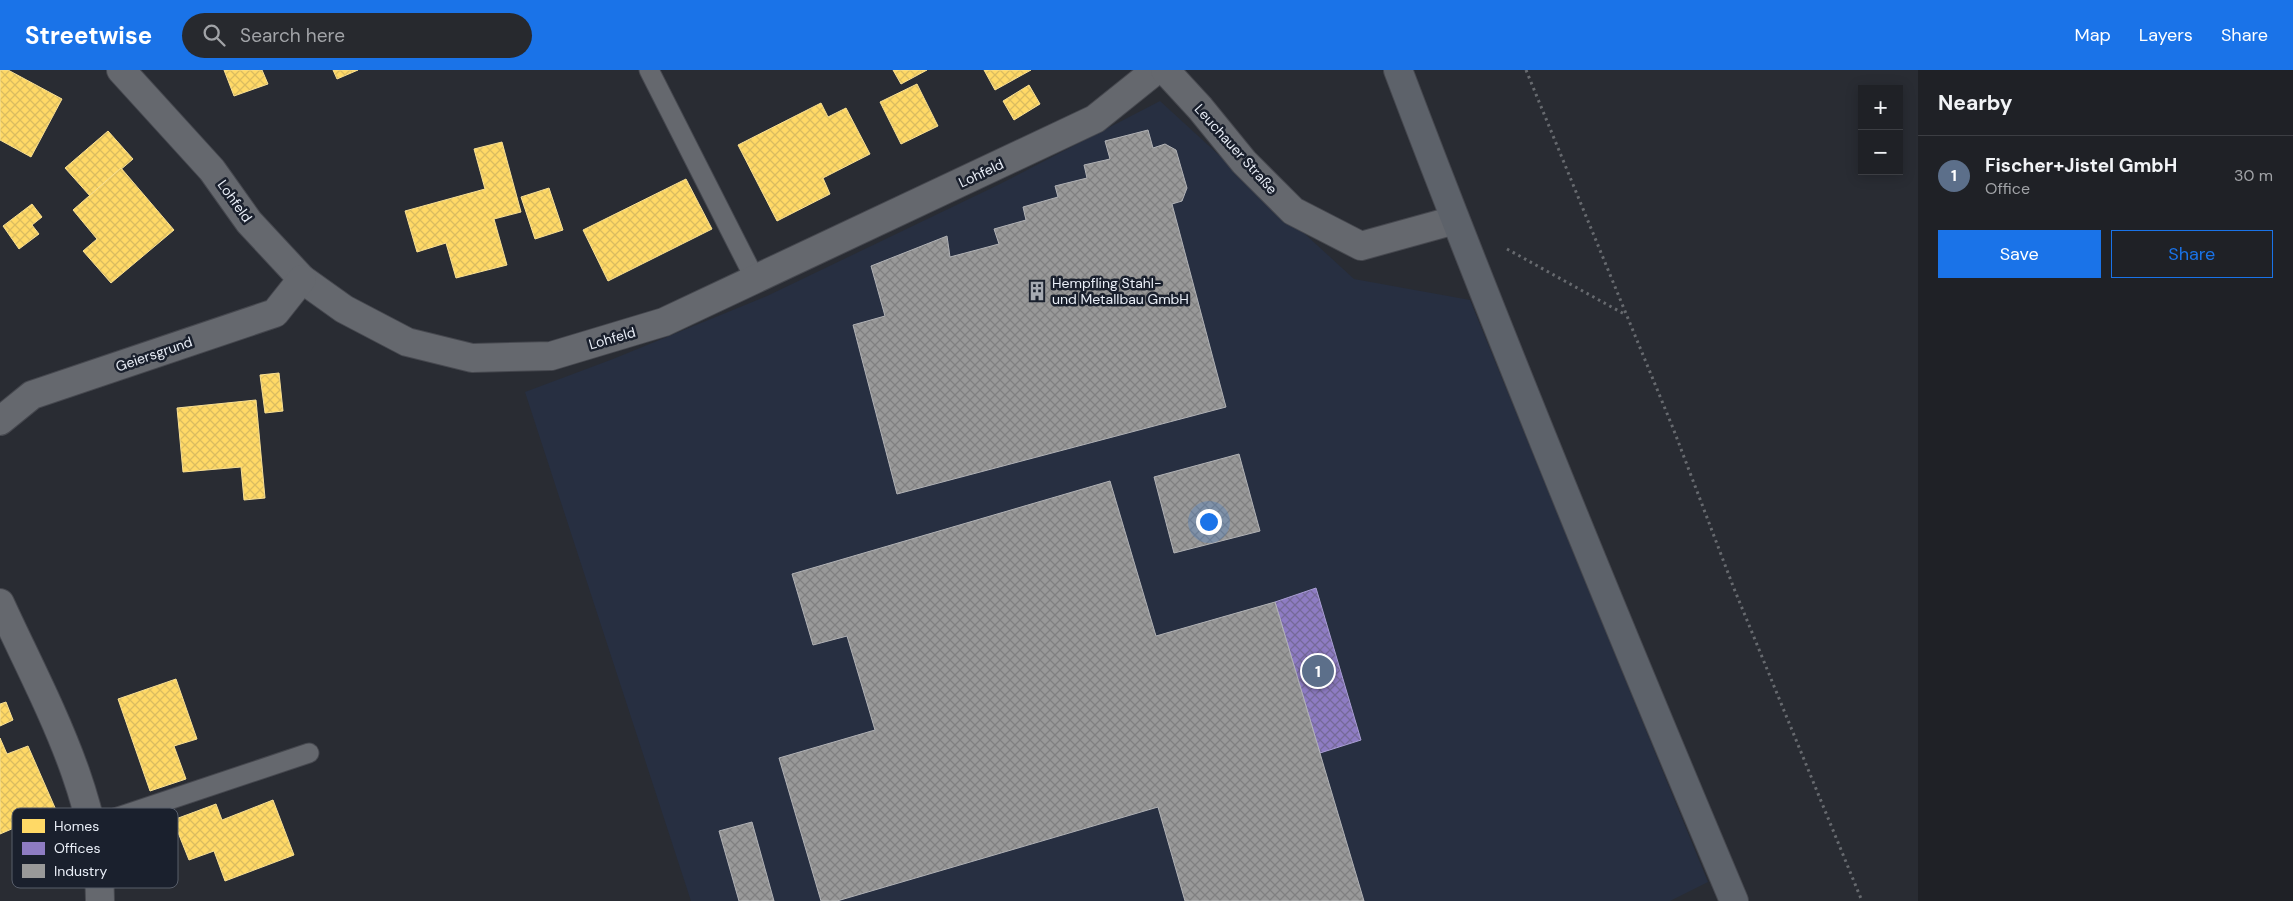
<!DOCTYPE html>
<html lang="en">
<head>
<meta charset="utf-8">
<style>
  body { margin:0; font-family:"DM Sans",sans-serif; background:#27292e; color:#f1f3f6 }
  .controls { position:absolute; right:15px; top:15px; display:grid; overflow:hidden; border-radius:0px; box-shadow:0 2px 12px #0003 }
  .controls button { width:45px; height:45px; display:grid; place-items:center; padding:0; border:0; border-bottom:1px solid #3c3e43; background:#1f2126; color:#f1f3f6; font:25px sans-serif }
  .you { position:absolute; left:1208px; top:451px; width:18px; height:18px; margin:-12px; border:4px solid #fff; border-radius:50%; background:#1a73e8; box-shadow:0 0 0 8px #1a73e833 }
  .badge { display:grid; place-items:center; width:32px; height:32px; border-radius:50%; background:#1a73e8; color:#fff; font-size:16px; font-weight:700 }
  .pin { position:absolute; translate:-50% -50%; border:2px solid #fff; box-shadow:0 1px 5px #0006 }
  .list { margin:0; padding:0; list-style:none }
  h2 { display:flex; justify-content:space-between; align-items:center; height:65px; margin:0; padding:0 20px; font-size:21px }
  h2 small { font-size:16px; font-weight:400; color:#a1a3a7 }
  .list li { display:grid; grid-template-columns:32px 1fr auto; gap:15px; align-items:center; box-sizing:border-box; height:80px; padding:0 20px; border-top:1px solid #3c3e43 }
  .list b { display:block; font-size:19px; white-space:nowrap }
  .list p { margin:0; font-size:16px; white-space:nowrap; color:#a1a3a7 }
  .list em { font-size:16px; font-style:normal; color:#a1a3a7 }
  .actions { display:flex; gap:10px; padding:15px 20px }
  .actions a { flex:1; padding:11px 0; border:1px solid #1a73e8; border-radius:0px; text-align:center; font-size:18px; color:#1a73e8 }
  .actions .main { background:#1a73e8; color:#fff }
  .icon { flex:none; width:28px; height:28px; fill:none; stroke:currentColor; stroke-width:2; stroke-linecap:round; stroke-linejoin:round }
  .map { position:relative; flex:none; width:1918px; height:831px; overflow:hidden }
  header { display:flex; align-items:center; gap:30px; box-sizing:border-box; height:70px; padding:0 25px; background:#1a73e8; color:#fff }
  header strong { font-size:24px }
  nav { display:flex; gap:28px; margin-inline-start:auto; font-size:18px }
  .search { width:350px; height:45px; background:#27292e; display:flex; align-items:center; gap:12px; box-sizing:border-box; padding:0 18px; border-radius:28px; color:#a1a3a7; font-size:19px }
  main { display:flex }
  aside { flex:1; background:#1f2126 }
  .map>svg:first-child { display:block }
  .built { fill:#272f41 }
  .homes { fill:url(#homes-cross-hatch); stroke:#f8df92 }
  .offices { fill:url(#offices-cross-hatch); stroke:#a99ed3 }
  .industry { fill:url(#industry-cross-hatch); stroke:#b1b2b5 }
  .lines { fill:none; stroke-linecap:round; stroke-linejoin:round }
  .lane-casing { stroke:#46484f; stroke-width:21 }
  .street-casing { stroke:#46484f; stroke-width:30 }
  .primary-casing { stroke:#46484f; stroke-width:30 }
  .path { stroke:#676a6f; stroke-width:3; stroke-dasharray:2.5 4; stroke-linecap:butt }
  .lane { stroke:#65686e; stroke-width:19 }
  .street { stroke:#65686e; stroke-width:28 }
  .primary { stroke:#5d626a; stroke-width:28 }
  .labels { text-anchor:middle; stroke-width:5; stroke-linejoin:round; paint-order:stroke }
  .street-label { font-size:14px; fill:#e9eef7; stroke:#1a202d }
  .poi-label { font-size:14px; fill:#e9eef7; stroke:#1a202d; text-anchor:start }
  .key { fill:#1a202d; stroke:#585e6a; stroke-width:1 }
  .key-label { font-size:14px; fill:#e9eef7 }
</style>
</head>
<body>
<header>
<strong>Streetwise</strong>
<div class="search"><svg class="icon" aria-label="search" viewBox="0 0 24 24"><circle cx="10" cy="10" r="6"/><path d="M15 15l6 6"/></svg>Search here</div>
<nav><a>Map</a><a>Layers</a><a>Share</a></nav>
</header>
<main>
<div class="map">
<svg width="1918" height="831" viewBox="0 0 1918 831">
  <defs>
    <pattern id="homes-cross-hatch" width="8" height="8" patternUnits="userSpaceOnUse" patternTransform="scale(1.25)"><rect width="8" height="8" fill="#ffd966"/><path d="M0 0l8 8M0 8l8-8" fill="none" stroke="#dabc60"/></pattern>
    <pattern id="offices-cross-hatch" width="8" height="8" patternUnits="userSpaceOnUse" patternTransform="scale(1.25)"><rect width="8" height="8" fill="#8e7cc3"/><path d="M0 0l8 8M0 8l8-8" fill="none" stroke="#756999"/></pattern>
    <pattern id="industry-cross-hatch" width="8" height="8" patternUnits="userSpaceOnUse" patternTransform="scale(1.25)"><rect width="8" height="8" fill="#999"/><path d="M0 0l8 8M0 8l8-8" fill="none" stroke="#808081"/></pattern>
  </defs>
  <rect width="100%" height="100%" fill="#292c33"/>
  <path class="built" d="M1160,31L1354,209L1470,230L1708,812L1670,831H691L525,322L613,289L767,226L998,115Z"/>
  <g class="homes">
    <path d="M0,0H8L62,29L31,87L0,70Z"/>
    <path d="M224,0H262L268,14L234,26Z"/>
    <path d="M333,0H358L337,9Z"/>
    <path d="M893,0H927L901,14Z"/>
    <path d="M984,0H1031L995,20Z"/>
    <path d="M917,14L938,56L901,74L880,32Z"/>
    <path d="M1029,15L1040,34L1014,50L1003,31Z"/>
    <path d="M821,33L828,47L846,38L870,84L823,108L830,124L777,151L738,75Z"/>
    <path d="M108,61L133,89L90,126L65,98Z"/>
    <path d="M502,72L521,142L494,149L507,195L456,208L446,173L417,182L405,141L485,119L474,79Z"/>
    <path d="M121,98L174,160L111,213L83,181L97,169L73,140Z"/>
    <path d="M686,109L712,159L608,211L583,160Z"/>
    <path d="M549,118L563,160L535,169L521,127Z"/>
    <path d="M32,134L42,147L32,155L39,164L19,179L3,156Z"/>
    <path d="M279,303L283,341L265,343L260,305Z"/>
    <path d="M256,330L265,428L244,430L241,397L183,402L177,338Z"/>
    <path d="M176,609L197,669L174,676L186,709L150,721L118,629Z"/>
    <path d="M6,632L13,650L0,656V634Z"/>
    <path d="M0,668L7,684L28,676L56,740L0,764Z"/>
    <path d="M273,730L294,785L225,811L214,781L189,790L173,750L216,734L222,750Z"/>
  </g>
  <path class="offices" d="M1316,518L1361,670L1320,683L1275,532Z"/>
  <g class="industry">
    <path d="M1148,60L1153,78L1165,74L1176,80L1187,118L1182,131L1172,134L1226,337L897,424L853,255L885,246L871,196L947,166L950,187L999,174L994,159L1026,150L1023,137L1058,127L1055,116L1087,108L1084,95L1110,89L1105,71Z"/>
    <path d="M1239,384L1260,461L1174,483L1154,407Z"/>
    <path d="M1110,411L1156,566L1275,532L1364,831H1185L1158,737L837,831H821L779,688L875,660L847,566L813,575L792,504Z"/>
    <path d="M752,752L774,831H739L719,761Z"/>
  </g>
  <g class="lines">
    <defs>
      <g id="lane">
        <path d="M649,0L755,209"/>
        <path d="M91,756L309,683"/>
      </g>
      <g id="street">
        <path d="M121,0L212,100L249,152L302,209L344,239L407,272L472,288L551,286L664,252L1095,49L1156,0"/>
        <path d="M1165,0L1200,38L1244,92L1293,141L1361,176L1455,150"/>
        <path d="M0,351L32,325L275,243L302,209"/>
        <path d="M0,533C43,627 100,725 100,831"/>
      </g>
      <path id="primary" d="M1398,0C1504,280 1618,556 1734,831"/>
    </defs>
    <use href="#lane" class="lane-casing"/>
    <use href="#street" class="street-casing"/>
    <use href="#primary" class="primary-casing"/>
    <g class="path">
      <path d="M1526,0L1673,358L1733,516L1862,831"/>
      <path d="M1507,179L1626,245"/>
    </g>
    <use href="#lane" class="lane"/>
    <use href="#street" class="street"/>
    <use href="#primary" class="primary"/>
  </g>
  <defs>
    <symbol id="building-bare" viewBox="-9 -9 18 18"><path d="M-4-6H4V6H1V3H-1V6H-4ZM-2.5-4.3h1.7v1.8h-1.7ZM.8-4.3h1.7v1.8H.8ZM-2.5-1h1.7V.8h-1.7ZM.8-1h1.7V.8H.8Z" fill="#a6aab2" stroke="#1a202d" stroke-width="2.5" paint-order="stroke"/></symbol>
  </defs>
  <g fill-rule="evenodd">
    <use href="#building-bare" x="1023" y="207" width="28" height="28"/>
  </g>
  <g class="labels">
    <g class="street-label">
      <text transform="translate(1236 79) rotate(48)" y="5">Leuchauer Straße</text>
      <text transform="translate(981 103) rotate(-25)" y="5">Lohfeld</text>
      <text transform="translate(235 131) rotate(54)" y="5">Lohfeld</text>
      <text transform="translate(612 268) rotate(-16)" y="5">Lohfeld</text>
      <text transform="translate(154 284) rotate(-19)" y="5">Geiersgrund</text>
    </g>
    <g class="poi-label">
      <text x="1052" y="218">Hempfling Stahl-<tspan x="1052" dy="16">und Metallbau GmbH</tspan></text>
    </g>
  </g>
  <rect x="12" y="738" width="166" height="80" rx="8" class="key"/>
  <rect x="22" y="749" width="23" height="14" fill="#ffd966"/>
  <rect x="22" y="772" width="23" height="13" fill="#8e7cc3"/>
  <rect x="22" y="794" width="23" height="14" fill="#999"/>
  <g class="key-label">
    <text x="54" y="761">Homes</text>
    <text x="54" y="783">Offices</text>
    <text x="54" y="806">Industry</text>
  </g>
</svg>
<div class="controls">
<button>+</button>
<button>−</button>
</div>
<div class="you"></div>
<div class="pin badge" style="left:1318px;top:601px;background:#5c6f8a">1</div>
</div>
<aside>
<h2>Nearby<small></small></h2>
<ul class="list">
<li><span class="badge" style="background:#5c6f8a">1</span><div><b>Fischer+Jistel GmbH</b><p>Office</p></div><em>30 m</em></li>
</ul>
<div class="actions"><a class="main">Save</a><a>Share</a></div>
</aside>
</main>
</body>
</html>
